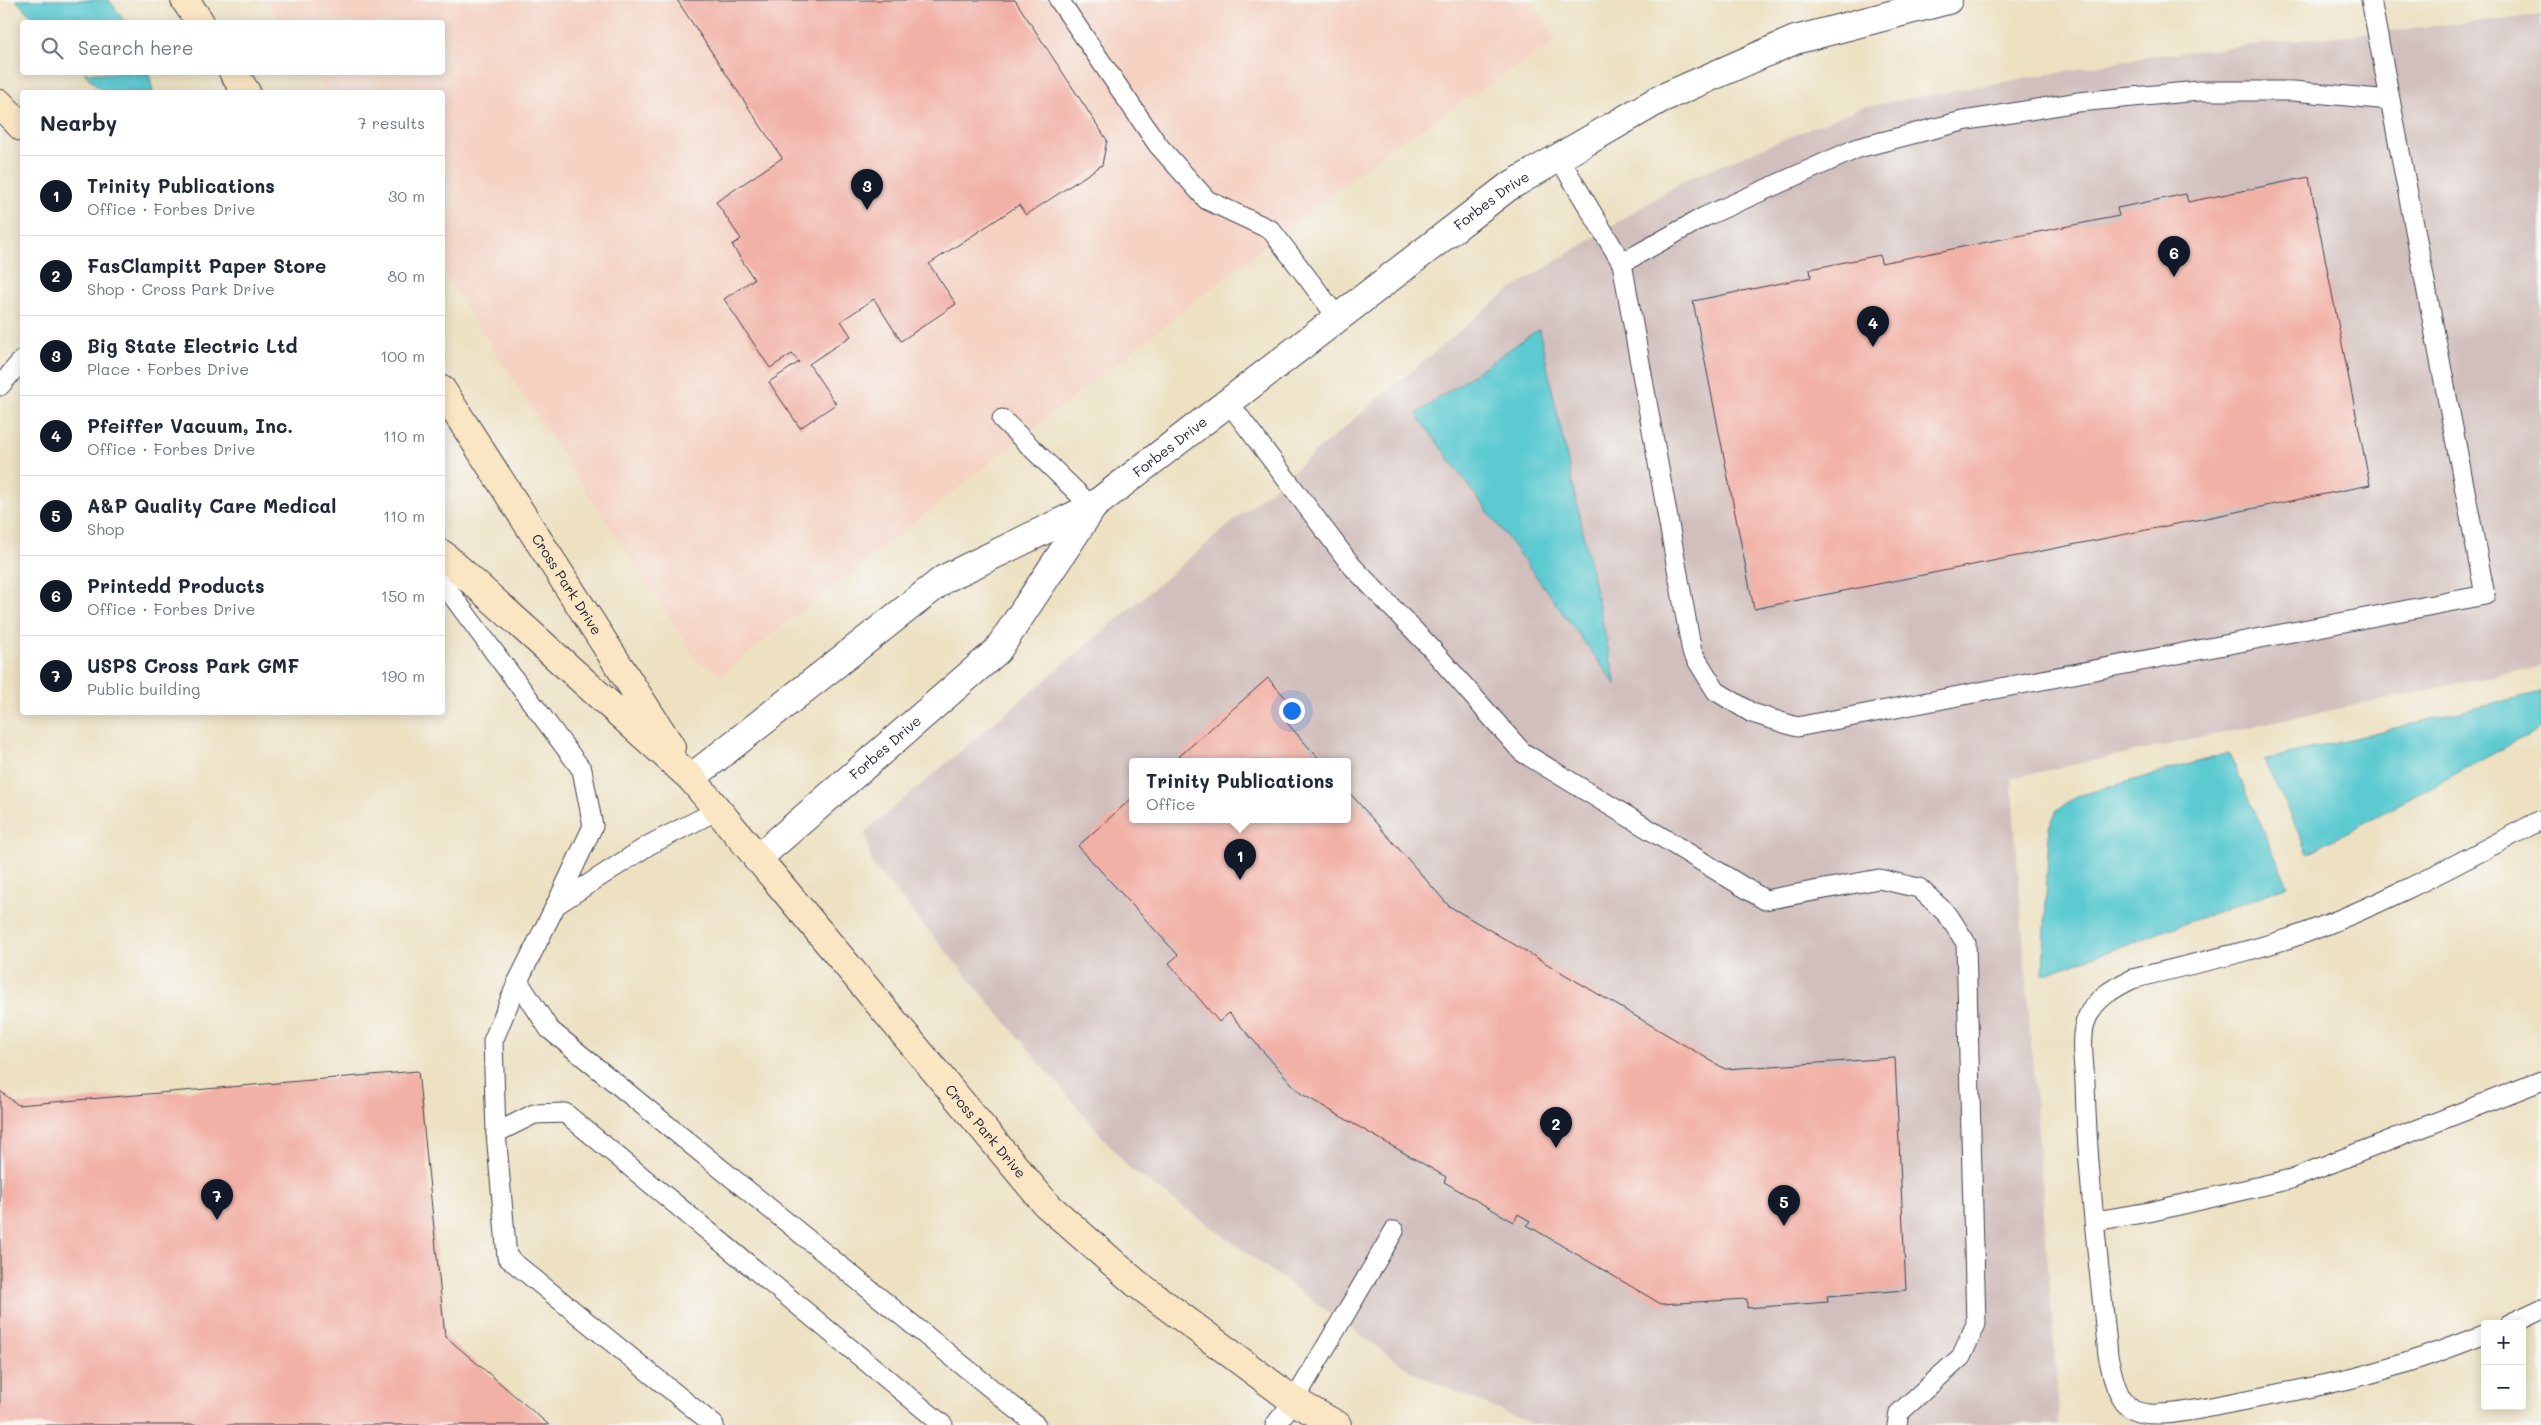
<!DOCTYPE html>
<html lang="en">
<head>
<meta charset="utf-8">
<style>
  body { margin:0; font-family:Mali,sans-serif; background:#f6f6f7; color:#1f2937 }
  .controls { position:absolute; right:15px; bottom:15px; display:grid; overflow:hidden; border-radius:5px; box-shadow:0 2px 12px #0003 }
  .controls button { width:45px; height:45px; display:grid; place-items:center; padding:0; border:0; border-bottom:1px solid #e0e1e3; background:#fff; color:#1f2937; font:25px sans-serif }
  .you { position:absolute; left:1291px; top:710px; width:18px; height:18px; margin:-12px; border:4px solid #fff; border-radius:50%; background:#1a73e8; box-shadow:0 0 0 8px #1a73e833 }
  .badge { display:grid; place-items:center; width:32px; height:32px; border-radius:50%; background:#111827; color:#fff; font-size:16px; font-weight:700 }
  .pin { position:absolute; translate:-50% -41px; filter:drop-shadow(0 1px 2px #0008) }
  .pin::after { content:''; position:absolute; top:26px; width:18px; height:15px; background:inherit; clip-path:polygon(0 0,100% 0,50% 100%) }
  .popup { position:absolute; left:1129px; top:758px; width:222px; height:65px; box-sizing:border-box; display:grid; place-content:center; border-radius:5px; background:#fff; filter:drop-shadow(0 1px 4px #0005); font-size:16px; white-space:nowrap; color:#747a83 }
  .popup b { font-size:19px; color:#1f2937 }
  .popup::after { content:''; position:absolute; left:50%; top:100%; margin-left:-10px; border:10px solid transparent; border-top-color:#fff }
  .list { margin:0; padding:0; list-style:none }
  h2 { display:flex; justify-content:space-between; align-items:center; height:65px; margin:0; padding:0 20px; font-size:21px }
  h2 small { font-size:16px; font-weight:400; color:#747a83 }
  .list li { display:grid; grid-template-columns:32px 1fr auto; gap:15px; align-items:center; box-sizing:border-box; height:80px; padding:0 20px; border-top:1px solid #e0e1e3 }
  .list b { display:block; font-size:19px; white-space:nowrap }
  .list p { margin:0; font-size:16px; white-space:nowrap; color:#747a83 }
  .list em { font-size:16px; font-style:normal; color:#747a83 }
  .icon { flex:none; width:28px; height:28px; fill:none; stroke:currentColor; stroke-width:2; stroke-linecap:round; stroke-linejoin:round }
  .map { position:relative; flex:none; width:2541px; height:1425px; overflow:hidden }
  .search { position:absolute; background:#fff; box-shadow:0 2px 12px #0003; left:20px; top:20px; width:425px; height:55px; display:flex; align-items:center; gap:12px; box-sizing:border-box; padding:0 18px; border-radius:5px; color:#747a83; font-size:19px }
  .panel { position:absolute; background:#fff; box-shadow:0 2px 12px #0003; left:20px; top:90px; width:425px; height:625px; border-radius:5px }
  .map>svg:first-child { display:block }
  .built { fill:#f5d2c2 }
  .industrial { fill:#d1bfbd; fill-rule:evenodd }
  .water { fill:#5ccad1; stroke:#3f7686 }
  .building { fill:#f2b1a6 }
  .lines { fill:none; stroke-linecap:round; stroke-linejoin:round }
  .lane-casing { stroke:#403f4f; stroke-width:21 }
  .street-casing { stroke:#403f4f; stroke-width:30 }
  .secondary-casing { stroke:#403f4f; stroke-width:30 }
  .lane { stroke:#fff; stroke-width:19 }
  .street { stroke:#fff; stroke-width:28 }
  .secondary { stroke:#fbe6c4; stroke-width:28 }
  .labels { text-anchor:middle; stroke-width:4; stroke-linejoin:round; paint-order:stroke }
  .street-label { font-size:14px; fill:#22223b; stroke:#f6f6f2 }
</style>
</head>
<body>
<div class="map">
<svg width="2541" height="1425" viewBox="0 0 2541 1425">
  <rect width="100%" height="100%" fill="#f6f6f2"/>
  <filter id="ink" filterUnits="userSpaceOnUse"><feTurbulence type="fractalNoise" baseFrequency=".02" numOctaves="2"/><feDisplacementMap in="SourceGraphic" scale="10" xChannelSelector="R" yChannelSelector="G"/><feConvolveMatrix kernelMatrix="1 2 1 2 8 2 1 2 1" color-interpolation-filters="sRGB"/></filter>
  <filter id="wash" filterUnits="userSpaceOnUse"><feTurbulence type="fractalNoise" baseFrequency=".0096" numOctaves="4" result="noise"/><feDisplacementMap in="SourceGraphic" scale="20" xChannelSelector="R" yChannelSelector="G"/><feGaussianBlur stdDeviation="1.12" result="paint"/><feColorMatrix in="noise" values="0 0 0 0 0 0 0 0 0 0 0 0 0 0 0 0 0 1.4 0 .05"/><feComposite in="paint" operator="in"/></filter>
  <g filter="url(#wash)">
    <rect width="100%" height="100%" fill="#ede1c2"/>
    <path class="built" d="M264,0H1531L1557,41L1387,150L722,674L698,662L443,272L442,92H325L312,73L442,72V22H279Z"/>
    <path class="industrial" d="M2541,15V666L2011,778L2060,1425H1533L1412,1372L1128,1167L872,864L865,832L1363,412L1504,294L1685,180L1862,107L2157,55ZM1132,761H1348V819H1132Z"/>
    <g class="water">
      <path d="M16,0H109L125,22H37Z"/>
      <path d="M84,73H149L153,92H106L100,90Z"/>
      <path d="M1539,329L1616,685L1416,414Z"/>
      <path d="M2541,692V728L2308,853L2264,760Z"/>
      <path d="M2229,753L2288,886L2043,975L2049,827L2057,810L2077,796Z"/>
    </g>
    <g id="blocks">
      <g class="building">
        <path d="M677,0H1015L1107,140L1102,165L1026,215L1019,205L929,264L956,304L901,341L874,299L841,321L851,336L809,364L836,404L800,428L769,382L799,362L792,354L770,368L724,299L754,279L732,245L741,239L716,202L782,158Z"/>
        <path d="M2309,177L2370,485L1754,609L1693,301L1811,277L1810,269L1880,255L1881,263L2119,216L2117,208L2186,194L2188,202Z"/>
        <path d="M1268,678L1299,713L1287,723L1321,761H1174Z"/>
        <path d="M1348,791L1449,906L1725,1069L1895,1058L1906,1290L1827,1296L1828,1302L1747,1308V1299L1661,1304L1527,1225L1530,1221L1518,1214L1514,1222L1444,1182L1446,1177L1300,1093L1229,1013L1219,1022L1169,963L1178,955L1078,846L1132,798V819H1348Z"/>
        <path d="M418,1071L445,1336L549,1425H0V1091L18,1105Z"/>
      </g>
    </g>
  </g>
  <g filter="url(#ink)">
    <use href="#blocks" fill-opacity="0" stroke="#403f4f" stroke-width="1"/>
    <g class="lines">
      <defs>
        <g id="lane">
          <path d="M1059,0L1158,145L1207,200L1271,230L1338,318"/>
          <path d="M1559,158L1622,263L1692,652L1716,691L1752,713L1797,727L2485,595L2371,0"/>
          <path d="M1622,263L1704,217L1858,148L1963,121L2078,102L2199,91H2293L2390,100"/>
          <path d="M0,386L22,360"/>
          <path d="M1229,403L1351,565L1429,646L1522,752L1765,900L1879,879L1919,888L1948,915L1966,943L1976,1324L1961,1357L1899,1413L1897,1425"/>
          <path d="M1002,419L1092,507"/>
          <path d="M442,582L582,770L593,826L556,905L518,981L549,1029L1036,1425"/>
          <path d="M556,905L649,845L718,810"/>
          <path d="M518,981L493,1041L496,1133L507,1257L714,1425"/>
          <path d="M496,1133L534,1114L565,1113L943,1425"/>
          <path d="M2095,1221L2149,1212L2291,1179L2541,1081"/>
          <path d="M2509,1324L2541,1309"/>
          <path d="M2485,1334C2440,1352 2383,1372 2336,1382C2301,1390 2266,1396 2231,1403C2208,1407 2154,1421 2133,1410C2116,1400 2112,1373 2108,1355C2099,1264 2087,1174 2085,1082C2084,1063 2079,1036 2087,1018C2095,998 2114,988 2132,979C2190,964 2248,953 2305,933C2387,903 2464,860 2541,820"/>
          <path d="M1275,1425L1294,1401L1394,1231"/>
        </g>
        <g id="street">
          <path id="s1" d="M691,778L944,579L1092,507L1508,187L1660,99L1795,40L1948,0"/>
          <path id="s2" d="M757,859L997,651L1092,508"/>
        </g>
        <g id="secondary">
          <path d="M185,0L200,22"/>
          <path d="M233,72L246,92"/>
          <path d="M0,104L22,127"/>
          <path id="s3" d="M442,390L671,747"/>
          <path id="s4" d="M442,554L691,778L1046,1204L1136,1283L1294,1401L1337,1425"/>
        </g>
      </defs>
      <use href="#lane" class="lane-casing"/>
      <use href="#street" class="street-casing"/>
      <use href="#secondary" class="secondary-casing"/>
      <use href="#lane" class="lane"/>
      <use href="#street" class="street"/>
      <use href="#secondary" class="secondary"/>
    </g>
  </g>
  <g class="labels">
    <g class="street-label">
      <text dy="5" stroke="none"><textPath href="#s1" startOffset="990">Forbes Drive</textPath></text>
      <text dy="5" stroke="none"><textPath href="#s1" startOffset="585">Forbes Drive</textPath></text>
      <text dy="5" stroke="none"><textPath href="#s3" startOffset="231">Cross Park Drive</textPath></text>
      <text dy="5" stroke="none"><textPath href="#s2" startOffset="170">Forbes Drive</textPath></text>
      <text dy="5" stroke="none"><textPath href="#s4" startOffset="795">Cross Park Drive</textPath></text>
    </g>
  </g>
</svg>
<div class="controls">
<button>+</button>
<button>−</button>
</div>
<div class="you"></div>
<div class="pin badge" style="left:1240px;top:880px">1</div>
<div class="popup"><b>Trinity Publications</b>Office</div>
<div class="pin badge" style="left:1556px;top:1148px">2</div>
<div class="pin badge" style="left:867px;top:210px">3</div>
<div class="pin badge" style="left:1873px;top:347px">4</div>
<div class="pin badge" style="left:1784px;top:1226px">5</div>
<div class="pin badge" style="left:2174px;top:277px">6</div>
<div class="pin badge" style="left:217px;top:1220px">7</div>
<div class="search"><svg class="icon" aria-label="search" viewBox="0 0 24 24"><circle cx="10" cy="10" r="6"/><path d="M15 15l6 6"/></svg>Search here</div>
<section class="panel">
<h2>Nearby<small>7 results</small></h2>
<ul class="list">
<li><span class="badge">1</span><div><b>Trinity Publications</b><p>Office · Forbes Drive</p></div><em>30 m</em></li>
<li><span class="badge">2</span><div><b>FasClampitt Paper Store</b><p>Shop · Cross Park Drive</p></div><em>80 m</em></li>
<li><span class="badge">3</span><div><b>Big State Electric Ltd</b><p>Place · Forbes Drive</p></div><em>100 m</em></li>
<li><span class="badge">4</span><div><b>Pfeiffer Vacuum, Inc.</b><p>Office · Forbes Drive</p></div><em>110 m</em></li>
<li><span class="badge">5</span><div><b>A&amp;P Quality Care Medical</b><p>Shop</p></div><em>110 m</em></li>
<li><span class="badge">6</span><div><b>Printedd Products</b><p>Office · Forbes Drive</p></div><em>150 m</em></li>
<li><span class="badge">7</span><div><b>USPS Cross Park GMF</b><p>Public building</p></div><em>190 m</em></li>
</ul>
</section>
</div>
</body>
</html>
